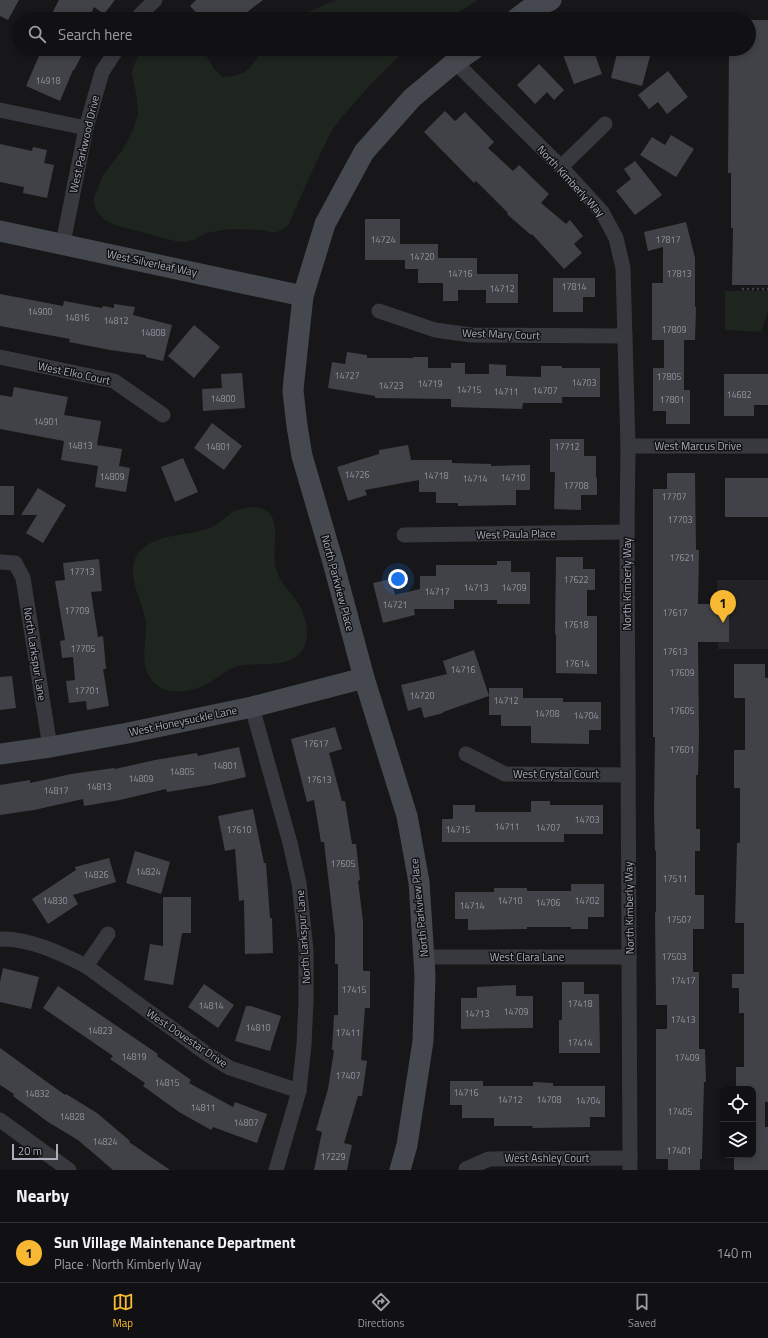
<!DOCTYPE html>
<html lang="en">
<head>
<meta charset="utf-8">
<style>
  body { margin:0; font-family:"Titillium Web",sans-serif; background:#1e1f22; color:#f1f3f6 }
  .controls { position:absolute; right:12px; bottom:12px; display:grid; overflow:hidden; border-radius:8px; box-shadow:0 2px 6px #0003 }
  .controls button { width:36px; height:36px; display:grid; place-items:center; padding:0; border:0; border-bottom:1px solid #303134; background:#111114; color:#f1f3f6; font:20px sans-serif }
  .scale { position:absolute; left:12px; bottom:10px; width:46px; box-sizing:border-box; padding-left:4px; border:2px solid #a9aeba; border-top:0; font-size:11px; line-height:14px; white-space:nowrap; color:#a9aeba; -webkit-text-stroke:3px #121215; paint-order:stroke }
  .you { position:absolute; left:398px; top:579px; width:14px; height:14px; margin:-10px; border:3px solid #fff; border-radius:50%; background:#1a73e8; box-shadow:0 0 0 6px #1a73e833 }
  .badge { display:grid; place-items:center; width:26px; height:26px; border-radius:50%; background:#f8b831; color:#111; font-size:13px; font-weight:700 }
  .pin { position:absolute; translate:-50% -33px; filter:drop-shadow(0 1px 2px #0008) }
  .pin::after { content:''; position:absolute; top:21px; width:14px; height:12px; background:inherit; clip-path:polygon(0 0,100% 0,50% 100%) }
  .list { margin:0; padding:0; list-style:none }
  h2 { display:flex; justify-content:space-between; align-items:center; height:52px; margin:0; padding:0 16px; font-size:17px }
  h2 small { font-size:13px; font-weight:400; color:#9c9da0 }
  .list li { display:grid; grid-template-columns:26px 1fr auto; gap:12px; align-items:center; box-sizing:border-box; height:60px; padding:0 16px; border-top:1px solid #303134 }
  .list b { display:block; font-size:15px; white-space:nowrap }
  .list p { margin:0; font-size:13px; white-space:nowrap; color:#9c9da0 }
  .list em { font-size:13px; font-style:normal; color:#9c9da0 }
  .icon { flex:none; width:22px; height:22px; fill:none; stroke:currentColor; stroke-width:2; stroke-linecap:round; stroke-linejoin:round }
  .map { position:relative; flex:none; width:768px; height:1170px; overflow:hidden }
  .search { position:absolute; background:#111114; box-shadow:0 2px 6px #0003; left:12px; right:12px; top:12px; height:44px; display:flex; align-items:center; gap:10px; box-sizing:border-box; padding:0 14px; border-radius:22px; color:#9c9da0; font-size:15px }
  .sheet { height:112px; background:#111114 }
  nav { display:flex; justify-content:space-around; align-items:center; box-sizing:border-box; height:56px; border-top:1px solid #303134; background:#111114; font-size:11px; color:#9c9da0 }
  nav a { display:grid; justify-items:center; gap:2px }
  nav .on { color:#f8b831 }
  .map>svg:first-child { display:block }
  .built { fill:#232327 }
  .green { fill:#1d251e }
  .building { fill:#414247 }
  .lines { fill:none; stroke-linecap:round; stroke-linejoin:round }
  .path { stroke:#3e4046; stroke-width:2.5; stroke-dasharray:2 3; stroke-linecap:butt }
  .street { stroke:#38393f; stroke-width:15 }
  .secondary { stroke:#46484f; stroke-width:21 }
  .labels { text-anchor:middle; stroke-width:3; stroke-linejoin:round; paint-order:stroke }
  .number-label { font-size:9px; fill:#8f939d }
  .street-label { font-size:11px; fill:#a9aeba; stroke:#121215 }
</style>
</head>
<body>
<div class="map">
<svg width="768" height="1170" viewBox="0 0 768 1170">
  <rect width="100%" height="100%" fill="#17171a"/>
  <path class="built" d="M717,580H768V649H718Z"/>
  <g class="green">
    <path d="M336,0H478L448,19H293L296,17Z"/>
    <path d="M142,49H202L215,70L223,77C249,75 249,69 263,49H406L370,85L342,117L332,130L313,169L288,226L280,231L272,233L262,230L231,229L205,233L196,239L186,242L175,241L115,225L104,220L96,210L93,200L103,175L123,149L134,128L138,113L137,99L132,73L133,67Z"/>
    <path d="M725,291H768V311L761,332L725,330Z"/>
    <path d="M252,507C260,508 266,508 271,515C280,529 271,553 276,569C279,581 288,589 295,599C305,611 311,633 304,647C293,671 257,661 238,666C228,669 220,676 212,681C197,690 176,696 160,687C156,685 150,679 148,674C140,659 147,639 146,623C144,608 132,584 133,571C133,563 135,555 142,549C160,533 188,536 210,528C220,525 227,513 237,510C242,508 248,508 252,507Z"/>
  </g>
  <g class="building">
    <path d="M0,0H19L8,20L0,16Z"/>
    <path d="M59,0H115L104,14L94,7L88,19H49Z"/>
    <path d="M196,0H263L238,19H202L190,6Z"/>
    <path d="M749,20H768V285H732L733,228H731V173H728L729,49H749Z"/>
    <path d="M42,49H85L74,70H73L60,101L26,86Z"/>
    <path d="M561,49H593L602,74L574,84Z"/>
    <path d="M618,49H652L642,86L611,78Z"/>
    <path d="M539,64L564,90L554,100L547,92L535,104L517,85Z"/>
    <path d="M668,71L688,97L667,114L658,102L649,109L638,95Z"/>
    <path d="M445,111L455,121L465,112L494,142L488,148L513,171L519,165L549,194L541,203L566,224L570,220L583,236L574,244L582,253L564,269L532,234L531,235L507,214L508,213L476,181L474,183L424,132Z"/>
    <path d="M671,135L694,149L676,177L640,155L652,137L665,145Z"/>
    <path d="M0,144L32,151L33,147L47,150L44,163L54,165L47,198L23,193L24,187L0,182Z"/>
    <path d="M635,161L662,195L635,215L616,191L631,179L624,169Z"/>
    <path d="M365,219H400V244H438V258H477V274H518V303H486V290H458V301H443V283H418V269H405V260H365Z"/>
    <path d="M686,222L695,258V307H696L695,340H684V390H690V424H666V411H653V368H664V340H652V283H663V247L648,251L644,232Z"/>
    <path d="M553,278H595V297H583V312H553Z"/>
    <path d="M0,294L63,306L64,301L102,308L103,306L114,308V304L135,307L133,315L172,325L163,361L146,357V355L110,350L69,342L70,339L0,326Z"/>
    <path d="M194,325L220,347L194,378L168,356Z"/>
    <path d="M347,352L367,355V358H413V357H428V368H451V363H465V374H489V364L506,365V376L541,377V366H562V368H600V397H562V403H523L522,409L451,407V399L375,398V396L328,388L332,362L345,364Z"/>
    <path d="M242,373L245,408L203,411L202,389L222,388L221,374Z"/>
    <path d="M724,374H768V405H754V416H724Z"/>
    <path d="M14,387L68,397L64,415L101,421L97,445L122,449L119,466L130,468L126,492L95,487L98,466L61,460L64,441L0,429V395L12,397Z"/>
    <path d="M212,423L242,446L224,470L194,448Z"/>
    <path d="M550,439H584V456H596V478H597V495H581V510L554,509L555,472H550Z"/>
    <path d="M408,445L411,460H452V463L491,464V466L530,465V490H516V505L458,506V503H436V492H419V480L365,490L367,495L348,501L337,467L379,454V450Z"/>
    <path d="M183,458L198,492L175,502L161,467Z"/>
    <path d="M667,473H695L696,550H699L698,604H729V642H698L699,737L698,775H696V829H700V851H695V895H704V929H693V972H699V1049H705L706,1082H704L702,1159H700V1170H668V1159H656V1029H667V1005H656L655,912H656V851H655L654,813L655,737H653V489H667Z"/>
    <rect x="725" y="478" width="43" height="39"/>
    <rect x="0" y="486" width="14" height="29"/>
    <path d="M38,488L66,505L43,543L26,533L37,515H21Z"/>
    <path d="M556,557H583V569H595V590H587V616H597V674L556,673V634H555Z"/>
    <path d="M99,559L102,591L91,592L98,637L103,636L106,669H103L109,706L87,710L86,701L69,703L66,681L75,680L73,657L62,658L60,641L65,640L55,581L65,580L63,563Z"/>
    <path d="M497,561H511V572H530V604H497V600H454V609H414L415,615L383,623L373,583L391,579L395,595L420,589V576H436V565H497Z"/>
    <path d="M474,650L489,696L443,712V713L424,718L421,707L408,711L401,685L447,674L443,661Z"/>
    <path d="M734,664H765V678H768V1102H765V1127H768V1170H734V1155H753V1089H736V1067H744V1013H739V988H732V974H744V923H735L737,843H740V788H734V750H745V698H734Z"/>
    <path d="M12,676L16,708L0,710V677Z"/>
    <path d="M489,688H523V698H563V702H601V730H589V744L531,743V726H501V715H489Z"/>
    <path d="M335,727L342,749L329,753L342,801H345L352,844H356L360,880L358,881L363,921V971H370V1008H365L361,1060L367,1061L362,1096H358L344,1143L352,1145L347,1170H314L322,1132L316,1130L328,1089L334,1050H332L334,1015H338V964H335V936L324,842H321L314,800L307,802L291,739Z"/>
    <path d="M239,747L246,777L210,785L167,792L166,789L120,800L84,806L83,799L34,810L0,815V785L30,780V783L71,774L114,768L115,769L155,760L197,753L198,756Z"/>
    <path d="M531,801H550V805H603V834H564V842H442V819H453V805H475V812H531Z"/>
    <path d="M253,809L264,863H266L270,918H272L273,953L245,954L244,900L239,901L235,849L225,851L218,816Z"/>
    <path d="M135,851L170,862L161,894L126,883Z"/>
    <path d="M109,858L116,882L73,895L78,904L48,924L32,899L76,870L75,867Z"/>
    <path d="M571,884H604V917H588V929H571V927H527V929L468,930V919H455V892H494V888H527V891H571Z"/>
    <path d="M163,897H191V933H182L173,985L144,980L150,944L163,946Z"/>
    <path d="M3,968L39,977L31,1009L0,1002V982Z"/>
    <path d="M562,982H584V994H599L600,1053H559V1020H562Z"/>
    <path d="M204,984L234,1005L218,1028L188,1007Z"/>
    <path d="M516,985V996H533V1028L461,1029V998H477V987Z"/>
    <path d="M58,986L158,1054L157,1056L191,1080L189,1083L233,1107L235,1102L267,1114L257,1143L213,1127L211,1130L179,1112L143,1086L145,1083L110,1059L113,1056L43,1008Z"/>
    <path d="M246,1006H251L281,1016L270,1051L235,1041Z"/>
    <path d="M0,1048L65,1095L66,1094L97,1113L130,1141L129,1142L170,1170H113L78,1140L48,1122L13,1096L14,1094L0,1085Z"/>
    <path d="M450,1081H483V1086H533V1082L553,1083V1086H605V1117H590V1127L532,1128L533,1126H494V1118H462V1105H450Z"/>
  </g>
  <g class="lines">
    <g class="path">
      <path d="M739,59H768"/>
      <path d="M744,234L768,235"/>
      <path d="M742,289H768"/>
    </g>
    <g class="street">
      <path d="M136,19L155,0"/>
      <path d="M455,62L561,167L602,212L616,238L623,268L628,446L627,532L630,1170"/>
      <path d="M0,110L86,128"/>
      <path d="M561,167L605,124"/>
      <path d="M63,243L86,128L102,72L117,49"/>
      <path d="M379,311L435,330L471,335L625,336"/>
      <path d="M0,357L114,381L163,415"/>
      <path d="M628,446H768"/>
      <path d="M404,535L627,532"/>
      <path d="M0,562L15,563L23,578L50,747"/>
      <path d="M252,707L290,843L299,883L306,950V1000L304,1045L299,1091L276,1170"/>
      <path d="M466,754L505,774L628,775"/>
      <path d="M0,939C29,938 60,953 86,966L207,1054L230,1068L299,1091"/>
      <path d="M424,957H629"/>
      <path d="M86,966L108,934"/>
      <path d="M0,1120L69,1170"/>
      <path d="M466,1169L489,1159L630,1158"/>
    </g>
    <g class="secondary">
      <path d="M516,19L528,10L551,0"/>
      <path d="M0,231L303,296"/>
      <path d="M0,754L50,747L128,733L252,707L364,678"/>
      <path d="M400,1170L407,1145L423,1041L425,976L419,882L407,816L364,678L333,562L302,456L297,426L293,391L294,380L303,296L325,224L364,152L412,98L455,62L474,49"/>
    </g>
  </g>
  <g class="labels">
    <g class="number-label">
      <text x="48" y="84">14918</text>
      <text x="383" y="243">14724</text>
      <text x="668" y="243">17817</text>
      <text x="422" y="260">14720</text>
      <text x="460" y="277">14716</text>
      <text x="679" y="277">17813</text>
      <text x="574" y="290">17814</text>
      <text x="502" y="292">14712</text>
      <text x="40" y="315">14900</text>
      <text x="77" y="321">14816</text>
      <text x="116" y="324">14812</text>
      <text x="674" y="333">17809</text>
      <text x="153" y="336">14808</text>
      <text x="347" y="379">14727</text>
      <text x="669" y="380">17805</text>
      <text x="584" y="386">14703</text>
      <text x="430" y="387">14719</text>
      <text x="391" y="389">14723</text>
      <text x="469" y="393">14715</text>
      <text x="545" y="394">14707</text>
      <text x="506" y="395">14711</text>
      <text x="739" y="398">14682</text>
      <text x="223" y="402">14800</text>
      <text x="672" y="403">17801</text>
      <text x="46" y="425">14901</text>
      <text x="80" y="449">14813</text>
      <text x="218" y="450">14801</text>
      <text x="567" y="450">17712</text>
      <text x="357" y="478">14726</text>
      <text x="436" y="479">14718</text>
      <text x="112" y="480">14809</text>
      <text x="513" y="481">14710</text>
      <text x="475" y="482">14714</text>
      <text x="576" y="489">17708</text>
      <text x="674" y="500">17707</text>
      <text x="680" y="523">17703</text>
      <text x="682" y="561">17621</text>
      <text x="82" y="575">17713</text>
      <text x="576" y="583">17622</text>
      <text x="476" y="591">14713</text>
      <text x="514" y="591">14709</text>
      <text x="437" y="595">14717</text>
      <text x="395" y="608">14721</text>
      <text x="77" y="614">17709</text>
      <text x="675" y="616">17617</text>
      <text x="576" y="628">17618</text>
      <text x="83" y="652">17705</text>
      <text x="675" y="655">17613</text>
      <text x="577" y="667">17614</text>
      <text x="463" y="673">14716</text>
      <text x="682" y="676">17609</text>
      <text x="87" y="694">17701</text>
      <text x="422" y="699">14720</text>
      <text x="506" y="704">14712</text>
      <text x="682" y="714">17605</text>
      <text x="547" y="717">14708</text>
      <text x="586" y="719">14704</text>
      <text x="316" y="747">17617</text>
      <text x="682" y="753">17601</text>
      <text x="225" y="769">14801</text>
      <text x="182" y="775">14805</text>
      <text x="141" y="782">14809</text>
      <text x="319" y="783">17613</text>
      <text x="99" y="790">14813</text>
      <text x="56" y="794">14817</text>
      <text x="587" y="823">14703</text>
      <text x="507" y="830">14711</text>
      <text x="548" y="831">14707</text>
      <text x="239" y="833">17610</text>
      <text x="458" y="833">14715</text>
      <text x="343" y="867">17605</text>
      <text x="148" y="875">14824</text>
      <text x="96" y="878">14826</text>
      <text x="675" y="882">17511</text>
      <text x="55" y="904">14830</text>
      <text x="510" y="904">14710</text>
      <text x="587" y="904">14702</text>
      <text x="548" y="906">14706</text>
      <text x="472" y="909">14714</text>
      <text x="679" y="923">17507</text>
      <text x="674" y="960">17503</text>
      <text x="683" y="984">17417</text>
      <text x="354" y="993">17415</text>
      <text x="580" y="1007">17418</text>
      <text x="211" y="1009">14814</text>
      <text x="516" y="1015">14709</text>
      <text x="477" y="1017">14713</text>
      <text x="683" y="1023">17413</text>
      <text x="258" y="1031">14810</text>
      <text x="100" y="1034">14823</text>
      <text x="348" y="1036">17411</text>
      <text x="580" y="1046">17414</text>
      <text x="134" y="1060">14819</text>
      <text x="687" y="1061">17409</text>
      <text x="348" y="1079">17407</text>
      <text x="167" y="1086">14815</text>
      <text x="466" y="1096">14716</text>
      <text x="37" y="1097">14832</text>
      <text x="510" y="1103">14712</text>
      <text x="549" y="1103">14708</text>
      <text x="588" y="1104">14704</text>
      <text x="203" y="1111">14811</text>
      <text x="680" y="1115">17405</text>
      <text x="72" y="1120">14828</text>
      <text x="246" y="1126">14807</text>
      <text x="105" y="1145">14824</text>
      <text x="679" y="1154">17401</text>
      <text x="333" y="1160">17229</text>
    </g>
    <g class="street-label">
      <text transform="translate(84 144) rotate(-77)" y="4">West Parkwood Drive</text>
      <text transform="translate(571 181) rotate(47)" y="4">North Kimberly Way</text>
      <text transform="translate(152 263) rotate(12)" y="4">West Silverleaf Way</text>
      <text transform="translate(501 334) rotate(2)" y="4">West Mary Court</text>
      <text transform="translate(74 373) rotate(12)" y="4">West Elko Court</text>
      <text x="698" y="450">West Marcus Drive</text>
      <text transform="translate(516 534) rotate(-1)" y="4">West Paula Place</text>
      <text transform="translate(338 583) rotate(75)" y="4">North Parkview Place</text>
      <text transform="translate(627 584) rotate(-90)" y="4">North Kimberly Way</text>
      <text transform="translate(35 654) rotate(81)" y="4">North Larkspur Lane</text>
      <text transform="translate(183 721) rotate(-12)" y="4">West Honeysuckle Lane</text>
      <text x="556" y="778">West Crystal Court</text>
      <text transform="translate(419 908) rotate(-96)" y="4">North Parkview Place</text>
      <text transform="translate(629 908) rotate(-91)" y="4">North Kimberly Way</text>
      <text transform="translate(303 937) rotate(-94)" y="4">North Larkspur Lane</text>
      <text x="527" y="961">West Clara Lane</text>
      <text transform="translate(187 1038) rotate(34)" y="4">West Dovestar Drive</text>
      <text x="547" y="1162">West Ashley Court</text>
    </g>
  </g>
</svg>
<div class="controls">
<button><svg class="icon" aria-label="locate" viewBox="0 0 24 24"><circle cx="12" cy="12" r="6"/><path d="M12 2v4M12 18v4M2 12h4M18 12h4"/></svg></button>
<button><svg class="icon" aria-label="layers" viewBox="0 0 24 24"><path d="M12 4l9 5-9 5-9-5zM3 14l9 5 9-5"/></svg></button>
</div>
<div class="scale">20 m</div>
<div class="you"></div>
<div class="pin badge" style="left:723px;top:623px">1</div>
<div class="search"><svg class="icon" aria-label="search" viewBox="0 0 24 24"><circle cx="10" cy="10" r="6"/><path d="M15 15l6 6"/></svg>Search here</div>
</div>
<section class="sheet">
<h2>Nearby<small></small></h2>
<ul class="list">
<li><span class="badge">1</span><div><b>Sun Village Maintenance Department</b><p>Place · North Kimberly Way</p></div><em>140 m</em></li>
</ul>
</section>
<nav>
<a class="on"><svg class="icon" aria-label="map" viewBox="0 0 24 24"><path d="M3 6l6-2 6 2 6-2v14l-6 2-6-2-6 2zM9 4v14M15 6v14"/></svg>Map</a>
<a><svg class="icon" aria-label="directions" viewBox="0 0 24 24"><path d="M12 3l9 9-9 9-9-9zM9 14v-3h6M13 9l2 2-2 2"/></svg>Directions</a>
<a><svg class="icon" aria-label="saved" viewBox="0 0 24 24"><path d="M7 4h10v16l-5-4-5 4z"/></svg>Saved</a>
</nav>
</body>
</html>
